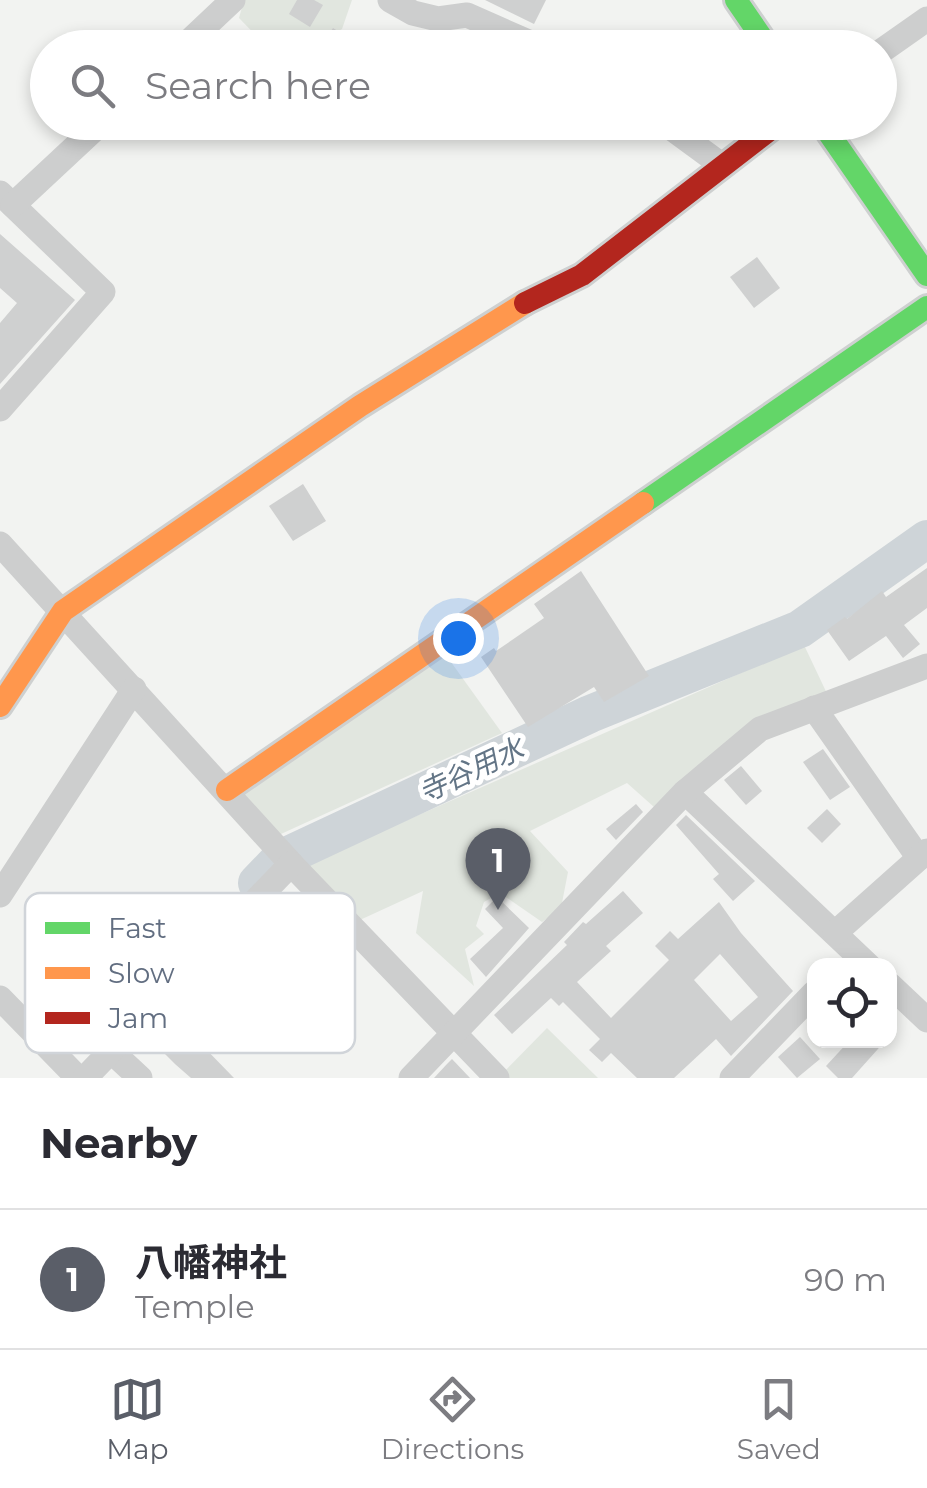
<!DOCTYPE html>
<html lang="en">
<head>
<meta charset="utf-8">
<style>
  body { margin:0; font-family:Montserrat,"Noto Sans JP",sans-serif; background:#f7f7f7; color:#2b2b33 }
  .controls { position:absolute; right:30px; bottom:30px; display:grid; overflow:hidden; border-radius:20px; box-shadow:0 5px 15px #0003 }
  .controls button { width:90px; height:90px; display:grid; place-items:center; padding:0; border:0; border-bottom:2px solid #e1e1e2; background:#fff; color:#2b2b33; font:50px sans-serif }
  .you { position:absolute; left:458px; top:638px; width:35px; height:35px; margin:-25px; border:8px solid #fff; border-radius:50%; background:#1a73e8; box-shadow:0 0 0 15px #1a73e833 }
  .badge { display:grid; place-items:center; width:65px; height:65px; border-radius:50%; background:#5a5e68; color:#fff; font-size:32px; font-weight:700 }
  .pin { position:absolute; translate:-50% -82px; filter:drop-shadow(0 2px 5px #0008) }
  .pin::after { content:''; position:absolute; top:52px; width:35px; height:30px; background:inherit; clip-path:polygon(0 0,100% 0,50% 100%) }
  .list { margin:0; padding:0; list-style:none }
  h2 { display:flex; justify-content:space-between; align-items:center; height:130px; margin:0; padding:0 40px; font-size:42px }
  h2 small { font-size:32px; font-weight:400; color:#7c7c81 }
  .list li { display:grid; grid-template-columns:65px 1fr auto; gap:30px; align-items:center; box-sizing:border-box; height:140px; padding:0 40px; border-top:2px solid #e1e1e2 }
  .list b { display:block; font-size:38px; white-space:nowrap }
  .list p { margin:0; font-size:32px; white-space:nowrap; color:#7c7c81 }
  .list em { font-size:32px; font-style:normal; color:#7c7c81 }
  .icon { flex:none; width:55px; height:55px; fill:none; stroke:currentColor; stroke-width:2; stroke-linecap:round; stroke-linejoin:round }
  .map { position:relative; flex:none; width:927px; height:1078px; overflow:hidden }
  .search { position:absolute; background:#fff; box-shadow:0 5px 15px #0003; left:30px; right:30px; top:30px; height:110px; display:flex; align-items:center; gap:25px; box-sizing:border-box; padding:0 35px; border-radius:55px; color:#7c7c81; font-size:38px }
  .sheet { height:270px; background:#fff }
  nav { display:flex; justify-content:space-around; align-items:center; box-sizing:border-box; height:140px; border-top:2px solid #e1e1e2; background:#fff; font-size:28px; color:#7c7c81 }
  nav a { display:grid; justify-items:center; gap:5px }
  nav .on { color:#5a5e68 }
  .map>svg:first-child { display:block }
  .green { fill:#e1e6df }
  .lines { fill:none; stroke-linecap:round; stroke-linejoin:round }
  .river { stroke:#ced4d8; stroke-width:38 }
  .building { fill:#cfd0d0; fill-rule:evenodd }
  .fast-casing { stroke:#ced0d0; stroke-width:28 }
  .slow-casing { stroke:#ced0d0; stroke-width:28 }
  .jam-casing { stroke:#ced0d0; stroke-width:28 }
  .street { stroke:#cdcece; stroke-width:25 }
  .fast { stroke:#63d668; stroke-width:22 }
  .slow { stroke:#ff974d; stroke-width:22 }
  .jam { stroke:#b3261e; stroke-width:22 }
  .labels { text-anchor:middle; stroke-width:10; stroke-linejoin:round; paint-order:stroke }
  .water-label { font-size:28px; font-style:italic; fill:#637586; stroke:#fff }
  .key { fill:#fff; stroke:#d0d4d9; stroke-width:2.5 }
  .key-label { font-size:28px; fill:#626e81 }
</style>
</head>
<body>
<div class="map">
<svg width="927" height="1078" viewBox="0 0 927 1078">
  <rect width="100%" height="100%" fill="#f2f3f1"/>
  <g class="green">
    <path d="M244,0H352L342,29L312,47H267L239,18Z"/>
    <path d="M438,644L502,733L270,839L227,790Z"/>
    <path d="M804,645L831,702L746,741L663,815L627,783L530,831L568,872L561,908L542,922L500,893L484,902L476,926L484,934L465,949L474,986L416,933L423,891L349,925L296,869Z"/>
    <path d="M547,1028L598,1078H498Z"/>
  </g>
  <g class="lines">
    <path class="river" d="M257,883L280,859L590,714L800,629L927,539"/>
  </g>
  <g class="building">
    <path d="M297,0H314L323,5L310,27L289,14Z"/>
    <path d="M485,0H546L534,24Z"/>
    <path d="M333,28L347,37L340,48H320Z"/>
    <path d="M0,234L75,300L0,384V323L17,303L0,288Z"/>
    <path d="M757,257L780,288L754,308L730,277Z"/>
    <path d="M303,484L326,521L293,541L269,506Z"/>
    <path d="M927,568V608L904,625L920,644L903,658L886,636L849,661L827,630L845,617L847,619L882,591L886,597Z"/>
    <path d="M581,571L649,676L604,702L594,687L528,727L481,657L494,648L496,651L544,618L534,604Z"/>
    <path d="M823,749L850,787L830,800L803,762Z"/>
    <path d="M741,766L762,791L746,805L724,780Z"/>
    <path d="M636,804L643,812L616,840L606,829Z"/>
    <path d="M827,809L841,824L822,843L807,828Z"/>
    <path d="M686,815L755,881L733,901L713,879L719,874L676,825Z"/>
    <path d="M623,891L643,913L606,946L611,951L577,982L611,1018L669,960L655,946L670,931L678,939L719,902L741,933L793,991L731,1056L716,1039L674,1078H637L611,1053L602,1062L589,1050L600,1039L563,1002L559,1006L551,998L512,1034L494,1015L567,945L564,942L583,922L586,924ZM720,954L758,997L731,1021L694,980Z"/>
    <path d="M497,897L529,928L486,977L470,959L503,928L485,909Z"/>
    <path d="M170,1016L198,1041L234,1078H191L175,1064L149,1038Z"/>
    <path d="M800,1037L820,1059L797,1078L778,1057Z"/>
    <path d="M850,1040H886L852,1078H838L826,1066Z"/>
    <path d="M452,1059L470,1078H434L447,1064Z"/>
  </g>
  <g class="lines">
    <defs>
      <g id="fast">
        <path d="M736,0L769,48"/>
        <path d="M821,122L927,275"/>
        <path d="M643,503L927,307"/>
      </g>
      <g id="slow">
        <path d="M0,706L63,611L360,406L525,303"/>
        <path d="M227,790L643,503"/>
      </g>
      <path id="jam" d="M525,303L582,275L780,122"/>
    </defs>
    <use href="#fast" class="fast-casing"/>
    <use href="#slow" class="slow-casing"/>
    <use href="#jam" class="jam-casing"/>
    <g class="street">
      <path d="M390,0L413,13L438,19L467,15L542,48"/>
      <path d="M182,48L233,0"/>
      <path d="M880,52L927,19"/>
      <path d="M663,122L723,166"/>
      <path d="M0,193L103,292L0,409"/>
      <path d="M13,205L102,122"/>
      <path d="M0,544L296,869L497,1078"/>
      <path d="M814,708L919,858"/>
      <path d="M685,792L869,966"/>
      <path d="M0,895L134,689"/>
      <path d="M835,933L927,851"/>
      <path d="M890,985L927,1020"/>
      <path d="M0,998L78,1078"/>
      <path d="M111,1051L140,1078"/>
      <path d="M85,1078L291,864"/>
      <path d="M411,1078L685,792L760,729L927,666"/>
      <path d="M732,1078L814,993"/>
    </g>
    <use href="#fast" class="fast"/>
    <use href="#slow" class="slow"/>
    <use href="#jam" class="jam"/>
  </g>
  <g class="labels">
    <g class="water-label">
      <text transform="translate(471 770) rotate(-25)" y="10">寺谷用水</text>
    </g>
  </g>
  <rect x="25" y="893" width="330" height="160" rx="15" class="key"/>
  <rect x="45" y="922" width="45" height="12" fill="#63d668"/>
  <rect x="45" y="967" width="45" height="12" fill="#ff974d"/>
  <rect x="45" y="1012" width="45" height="12" fill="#b3261e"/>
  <g class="key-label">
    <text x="108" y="938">Fast</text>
    <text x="108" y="983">Slow</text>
    <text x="108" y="1028">Jam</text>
  </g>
</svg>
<div class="controls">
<button><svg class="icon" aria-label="locate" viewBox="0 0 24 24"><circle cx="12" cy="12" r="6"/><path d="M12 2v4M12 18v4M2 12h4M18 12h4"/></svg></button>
</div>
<div class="you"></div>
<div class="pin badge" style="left:498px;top:910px">1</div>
<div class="search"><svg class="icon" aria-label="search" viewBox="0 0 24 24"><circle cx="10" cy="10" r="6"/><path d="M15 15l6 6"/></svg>Search here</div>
</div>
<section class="sheet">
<h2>Nearby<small></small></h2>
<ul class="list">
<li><span class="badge">1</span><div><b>八幡神社</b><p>Temple</p></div><em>90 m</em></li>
</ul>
</section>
<nav>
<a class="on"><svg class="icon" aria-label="map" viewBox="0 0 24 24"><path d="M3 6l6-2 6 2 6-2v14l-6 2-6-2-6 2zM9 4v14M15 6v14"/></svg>Map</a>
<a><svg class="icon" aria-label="directions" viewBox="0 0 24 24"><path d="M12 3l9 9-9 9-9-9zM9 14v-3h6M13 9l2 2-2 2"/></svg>Directions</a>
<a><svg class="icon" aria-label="saved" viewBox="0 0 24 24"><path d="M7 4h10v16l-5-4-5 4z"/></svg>Saved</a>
</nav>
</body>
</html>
